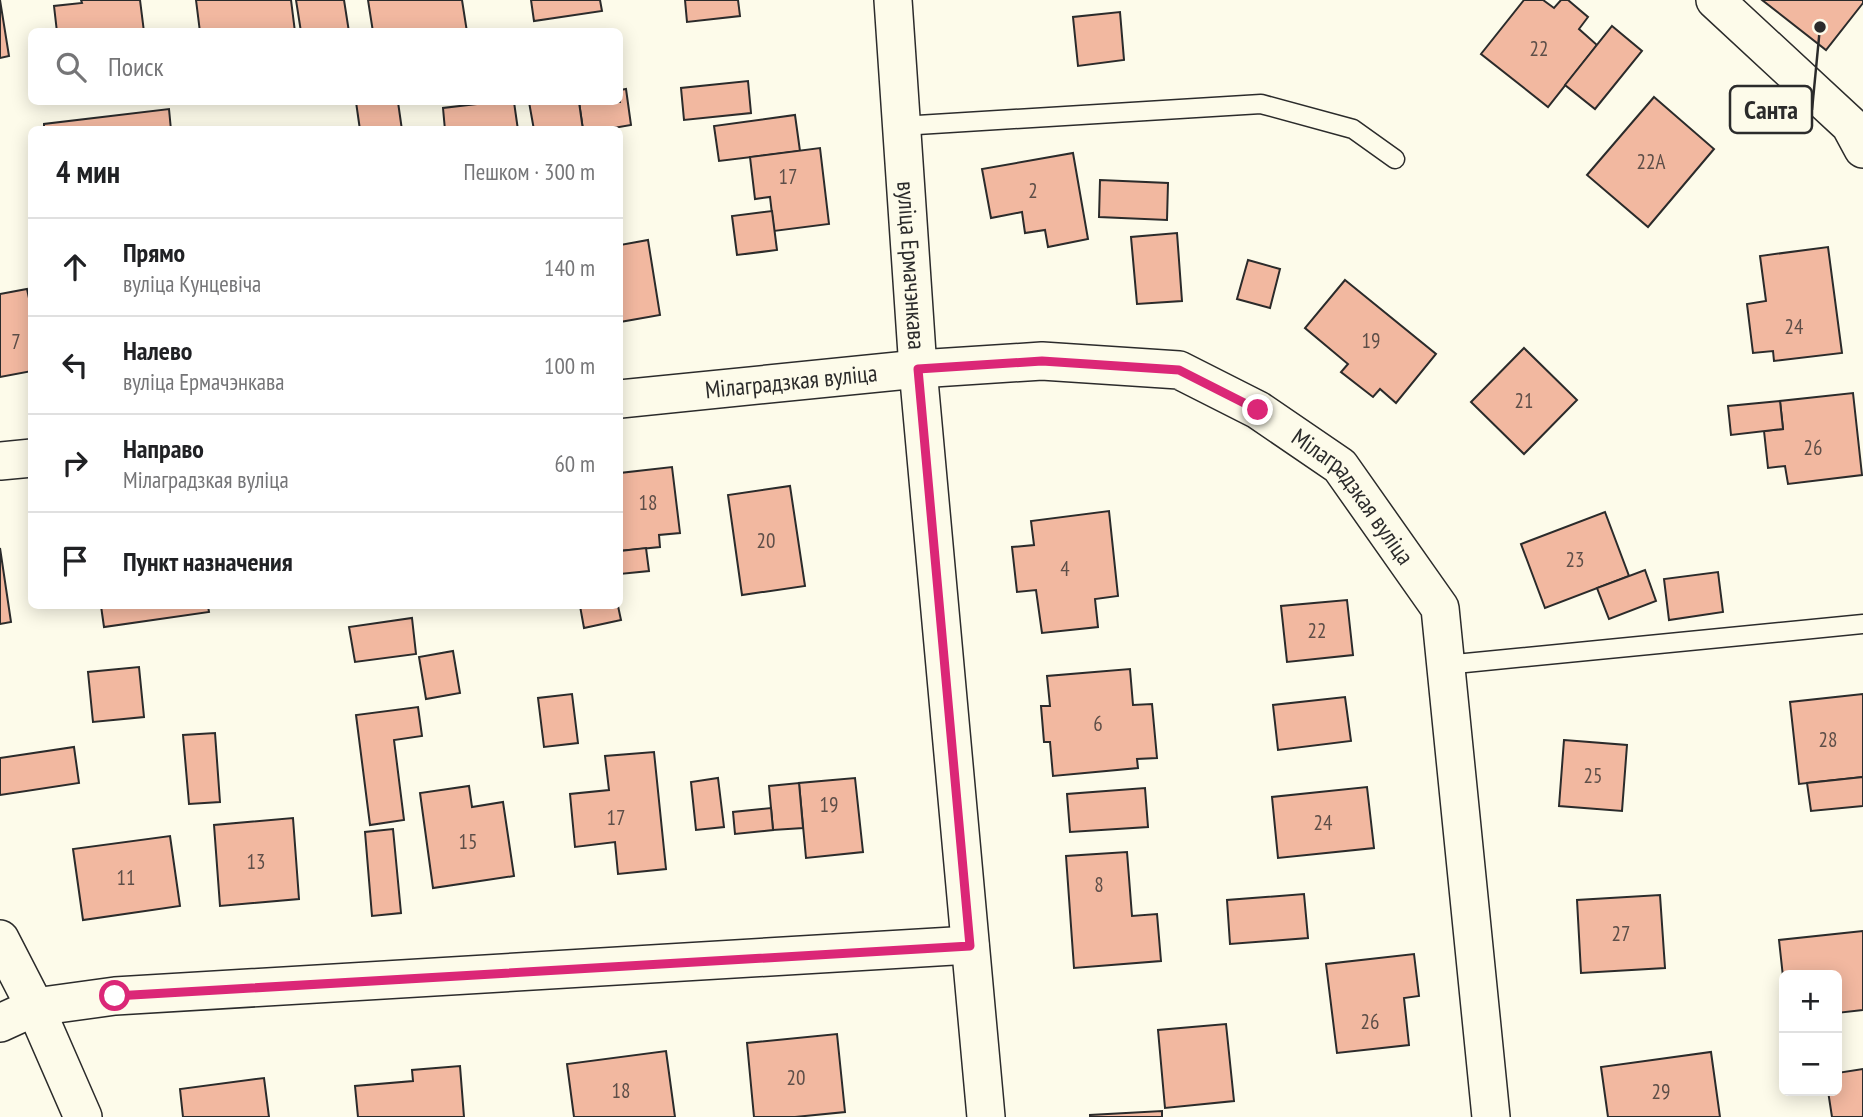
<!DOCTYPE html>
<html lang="ru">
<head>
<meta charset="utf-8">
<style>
  body { margin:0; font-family:"PT Sans Narrow",sans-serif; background:#f2f2f2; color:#202124 }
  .controls { position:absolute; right:21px; bottom:21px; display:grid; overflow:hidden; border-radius:10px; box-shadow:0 4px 18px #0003 }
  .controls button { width:63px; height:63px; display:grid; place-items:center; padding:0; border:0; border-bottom:2px solid #e0e0e0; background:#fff; color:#202124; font:35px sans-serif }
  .stop { position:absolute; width:21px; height:21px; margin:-16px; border:5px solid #db2777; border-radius:50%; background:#fff }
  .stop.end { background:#db2777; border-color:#fff; box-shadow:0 2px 7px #0008 }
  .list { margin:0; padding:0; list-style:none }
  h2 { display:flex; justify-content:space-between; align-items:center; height:91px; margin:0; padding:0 28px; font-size:30px }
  h2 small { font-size:23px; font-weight:400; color:#757577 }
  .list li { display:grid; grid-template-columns:46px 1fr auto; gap:21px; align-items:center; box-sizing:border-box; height:98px; padding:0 28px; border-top:2px solid #e0e0e0 }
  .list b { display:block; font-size:26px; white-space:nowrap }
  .list p { margin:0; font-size:23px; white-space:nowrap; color:#757577 }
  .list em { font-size:23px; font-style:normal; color:#757577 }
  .icon { flex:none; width:38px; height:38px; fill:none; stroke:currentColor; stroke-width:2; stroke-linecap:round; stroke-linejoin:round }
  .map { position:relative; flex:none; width:1863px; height:1117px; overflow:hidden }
  .search { position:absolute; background:#fff; box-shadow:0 4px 18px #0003; left:28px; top:28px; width:595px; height:77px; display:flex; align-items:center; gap:18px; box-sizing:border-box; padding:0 24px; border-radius:10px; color:#757577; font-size:26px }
  .panel { position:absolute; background:#fff; box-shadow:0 4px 18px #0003; left:28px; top:126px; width:595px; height:483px; border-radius:10px }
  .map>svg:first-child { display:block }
  .building { fill:#f2b8a0; stroke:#2b2b2b; stroke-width:2 }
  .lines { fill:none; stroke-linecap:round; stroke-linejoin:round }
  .service-casing { stroke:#2b2b2b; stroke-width:21 }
  .minor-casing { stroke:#2b2b2b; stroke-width:40 }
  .service { stroke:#fdfbea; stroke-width:18 }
  .minor { stroke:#fdfbea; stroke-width:37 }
  .route { stroke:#db2777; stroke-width:9 }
  .labels { text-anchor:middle; stroke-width:5; stroke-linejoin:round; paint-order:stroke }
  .number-label { font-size:21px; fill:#5d4e48 }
  .street-label { font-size:24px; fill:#2b2b2b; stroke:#fdfbea }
  .leader { fill:none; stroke:#2b2b2b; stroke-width:2.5 }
  .callout-dot { fill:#2b2b2b; stroke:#fdfbea; stroke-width:2.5 }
  .callout { fill:#fdfbea; stroke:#2b2b2b; stroke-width:2.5 }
  .callout-label { font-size:26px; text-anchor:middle; font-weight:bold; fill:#2b2b2b }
</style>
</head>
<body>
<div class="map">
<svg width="1863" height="1117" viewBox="0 0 1863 1117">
  <rect width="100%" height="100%" fill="#fdfbea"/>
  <g class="building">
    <path d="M0,0L9,56L0,58Z"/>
    <path d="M81,0H140L144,32H57L54,6L82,3Z"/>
    <path d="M196,0H291L295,32H200Z"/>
    <path d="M296,0H344L349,32H301Z"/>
    <path d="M368,0H462L467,32H373Z"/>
    <path d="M531,0H600L602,11L534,21Z"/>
    <path d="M685,0H738L740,16L687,22Z"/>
    <path d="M1524,0H1543L1554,8L1561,0H1568L1588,17L1579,29L1597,45L1548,107L1481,54Z"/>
    <path d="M1762,0H1863V3L1826,50Z"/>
    <path d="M1120,12L1124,60L1078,66L1073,17Z"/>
    <path d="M1612,26L1642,51L1595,109L1565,85Z"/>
    <path d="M748,81L751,113L684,120L681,88Z"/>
    <path d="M626,89L631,125L602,130H583L579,102H620V90Z"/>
    <path d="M1654,97L1714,149L1648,227L1587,175Z"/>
    <path d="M356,102H398L402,130H360Z"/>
    <path d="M494,102H514L518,130H445L443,108Z"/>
    <path d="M529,102H579L583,130H534Z"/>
    <path d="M169,109L171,130H44V124Z"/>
    <path d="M795,115L800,151L719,161L714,126Z"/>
    <path d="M820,148L829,224L774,231L770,197L755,199L750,157Z"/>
    <path d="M1073,153L1088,239L1048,247L1045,230L1025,233L1022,212L991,218L982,169Z"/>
    <path d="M1100,180L1168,183L1167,220L1099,217Z"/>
    <path d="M772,211L777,250L737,255L732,216Z"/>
    <path d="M1177,233L1182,301L1137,304L1131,237Z"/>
    <path d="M648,240L660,315L620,322V245Z"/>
    <path d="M1828,247L1842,353L1774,361L1773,351L1753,353L1747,304L1766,301L1760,256Z"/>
    <path d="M1248,260L1280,269L1270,308L1237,299Z"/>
    <path d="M1345,280L1436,354L1396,403L1380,389L1373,397L1341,372L1348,364L1305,328Z"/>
    <path d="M27,289L32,312V371L0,377V294Z"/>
    <path d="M1524,348L1577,400L1524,454L1471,402Z"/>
    <path d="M1853,393L1862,475L1788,484L1785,466L1768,468L1764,431L1783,429L1780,401Z"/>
    <path d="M1780,401L1783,429L1731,435L1728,406Z"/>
    <path d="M672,467L680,533L659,535L660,547L620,551V473Z"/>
    <path d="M790,486L805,586L742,595L728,495Z"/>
    <path d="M1109,511L1118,596L1095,599L1098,627L1042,633L1036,590L1017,592L1012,547L1034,545L1031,521Z"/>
    <path d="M1605,512L1629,576L1545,608L1521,544Z"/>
    <path d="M0,548L11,622L0,624Z"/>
    <path d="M646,548L649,571L620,574V551Z"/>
    <path d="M1645,570L1656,601L1609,619L1597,588Z"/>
    <path d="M1718,572L1723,612L1669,620L1664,579Z"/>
    <path d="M1347,600L1353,655L1287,662L1281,606Z"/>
    <path d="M101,606H208L209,612L104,627Z"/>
    <path d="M580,606H618L621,620L584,628Z"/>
    <path d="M412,618L416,654L355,662L349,627Z"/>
    <path d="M453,651L460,693L426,699L419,657Z"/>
    <path d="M139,667L144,717L93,722L88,672Z"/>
    <path d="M1130,669L1133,705L1152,704L1157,758L1137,759L1138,768L1053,776L1050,742H1044L1041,706H1050L1047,676Z"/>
    <path d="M572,694L578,743L544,747L538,698Z"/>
    <path d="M1863,694V777L1799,784L1790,702Z"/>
    <path d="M1345,697L1351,741L1278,750L1273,705Z"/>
    <path d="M418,707L422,736L394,740L404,820L370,825L356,715Z"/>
    <path d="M215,733L220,802L189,804L183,735Z"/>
    <path d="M1564,740L1627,745L1622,811L1559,806Z"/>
    <path d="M74,747L79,783L0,795V758Z"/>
    <path d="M654,752L666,869L618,874L615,842L575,847L570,794L609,790L605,756Z"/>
    <path d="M1863,777V806L1811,811L1807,783Z"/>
    <path d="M718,778L724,827L696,830L691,782Z"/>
    <path d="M855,778L863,852L806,858L799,783Z"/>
    <path d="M799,783L803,828L773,830L769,786Z"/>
    <path d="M469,786L472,807L503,802L514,876L433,888L420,793Z"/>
    <path d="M1367,787L1374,848L1278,858L1272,797Z"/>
    <path d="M1145,788L1148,827L1070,832L1067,794Z"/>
    <path d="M771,808L773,830L735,834L733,812Z"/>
    <path d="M293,818L299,899L220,906L214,825Z"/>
    <path d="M393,829L401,913L372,916L365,832Z"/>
    <path d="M170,836L180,906L83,920L73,849Z"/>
    <path d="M1127,852L1132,916L1157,914L1161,961L1074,968L1066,856Z"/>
    <path d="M1304,894L1308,938L1230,944L1227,900Z"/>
    <path d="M1660,895L1665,968L1581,973L1577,900Z"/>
    <path d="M1863,931V1010L1837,1013V975H1784V986L1779,940Z"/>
    <path d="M1414,954L1419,996L1404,998L1409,1045L1337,1053L1326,964Z"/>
    <path d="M1226,1024L1234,1101L1165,1108L1158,1030Z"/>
    <path d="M837,1034L845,1112L795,1117H754L747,1043Z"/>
    <path d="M666,1051L675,1117H574L567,1064Z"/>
    <path d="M1711,1052L1720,1117H1608L1601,1067Z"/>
    <path d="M460,1066L464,1117H358L355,1086L413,1081L412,1070Z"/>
    <path d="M1863,1069V1117H1832L1828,1091H1837V1073Z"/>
    <path d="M264,1078L269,1117H183L180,1089Z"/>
    <path d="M1162,1111V1117H1090V1115Z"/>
  </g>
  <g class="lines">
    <defs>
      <g id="service">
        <path d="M901,126L1261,104L1353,129L1395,159"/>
        <path d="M1445,665L1863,624"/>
      </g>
      <g id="minor">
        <path id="s1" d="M893,0L918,369L986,1117"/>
        <path d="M1715,0L1850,125L1863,149"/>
        <path id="s2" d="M620,399L918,369L1042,361L1179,370L1258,410L1340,466L1440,608L1491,1117"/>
        <path d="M0,461L32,458"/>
        <path d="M0,939L35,1007L83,1117"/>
        <path d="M0,1023L35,1007L115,996L970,945"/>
      </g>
    </defs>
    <use href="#service" class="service-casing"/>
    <use href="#minor" class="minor-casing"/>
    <use href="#service" class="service"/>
    <use href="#minor" class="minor"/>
  </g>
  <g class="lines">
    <path class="route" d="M115,996L970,946L918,369L1042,361L1179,370L1258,410"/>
  </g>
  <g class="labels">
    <g class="number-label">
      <text x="1539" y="56">22</text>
      <text x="1651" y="169">22А</text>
      <text x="788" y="184">17</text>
      <text x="1033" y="198">2</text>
      <text x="1794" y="334">24</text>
      <text x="1371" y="348">19</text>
      <text x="16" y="349">7</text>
      <text x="1524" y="408">21</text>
      <text x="1813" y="455">26</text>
      <text x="648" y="510">18</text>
      <text x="766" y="548">20</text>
      <text x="1575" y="567">23</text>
      <text x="1065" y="576">4</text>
      <text x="1317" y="638">22</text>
      <text x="1098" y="731">6</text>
      <text x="1828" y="747">28</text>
      <text x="1593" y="783">25</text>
      <text x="829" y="812">19</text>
      <text x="616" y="825">17</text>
      <text x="1323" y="830">24</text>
      <text x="468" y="849">15</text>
      <text x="256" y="869">13</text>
      <text x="126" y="885">11</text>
      <text x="1099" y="892">8</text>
      <text x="1621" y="941">27</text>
      <text x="1370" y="1029">26</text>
      <text x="796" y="1085">20</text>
      <text x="621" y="1098">18</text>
      <text x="1661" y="1099">29</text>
    </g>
    <g class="street-label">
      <text dy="8" stroke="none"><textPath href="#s1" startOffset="266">вуліца Ермачэнкава</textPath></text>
      <text dy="8" stroke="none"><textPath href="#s2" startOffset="172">Мілаградзкая вуліца</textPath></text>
      <text dy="8" stroke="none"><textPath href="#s2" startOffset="780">Мілаградзкая вуліца</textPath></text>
    </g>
  </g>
  <path class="leader" d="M1820 27L1812 110"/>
  <circle class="callout-dot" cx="1820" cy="27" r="7"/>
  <rect class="callout" x="1730" y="86" width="82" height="47" rx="7"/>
  <g class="callout-label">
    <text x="1771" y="119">Санта</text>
  </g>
</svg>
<div class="controls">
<button>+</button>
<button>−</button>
</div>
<div class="stop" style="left:115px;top:996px"></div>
<div class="stop end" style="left:1258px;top:410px"></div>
<div class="search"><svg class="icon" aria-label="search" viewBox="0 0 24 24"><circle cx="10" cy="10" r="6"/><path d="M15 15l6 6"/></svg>Поиск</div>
<section class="panel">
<h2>4 мин<small>Пешком · 300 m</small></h2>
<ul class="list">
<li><svg class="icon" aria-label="ahead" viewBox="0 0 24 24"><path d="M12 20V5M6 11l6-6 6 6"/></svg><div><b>Прямо</b><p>вуліца Кунцевіча</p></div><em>140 m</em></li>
<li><svg class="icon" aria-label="left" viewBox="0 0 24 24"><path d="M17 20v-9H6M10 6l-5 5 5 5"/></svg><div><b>Налево</b><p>вуліца Ермачэнкава</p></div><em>100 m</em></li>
<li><svg class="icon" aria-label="right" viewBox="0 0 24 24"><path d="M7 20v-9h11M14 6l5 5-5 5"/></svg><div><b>Направо</b><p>Мілаградзкая вуліца</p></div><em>60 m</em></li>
<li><svg class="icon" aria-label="arrive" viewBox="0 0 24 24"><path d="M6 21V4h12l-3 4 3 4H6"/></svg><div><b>Пункт назначения</b></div></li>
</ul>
</section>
</div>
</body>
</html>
